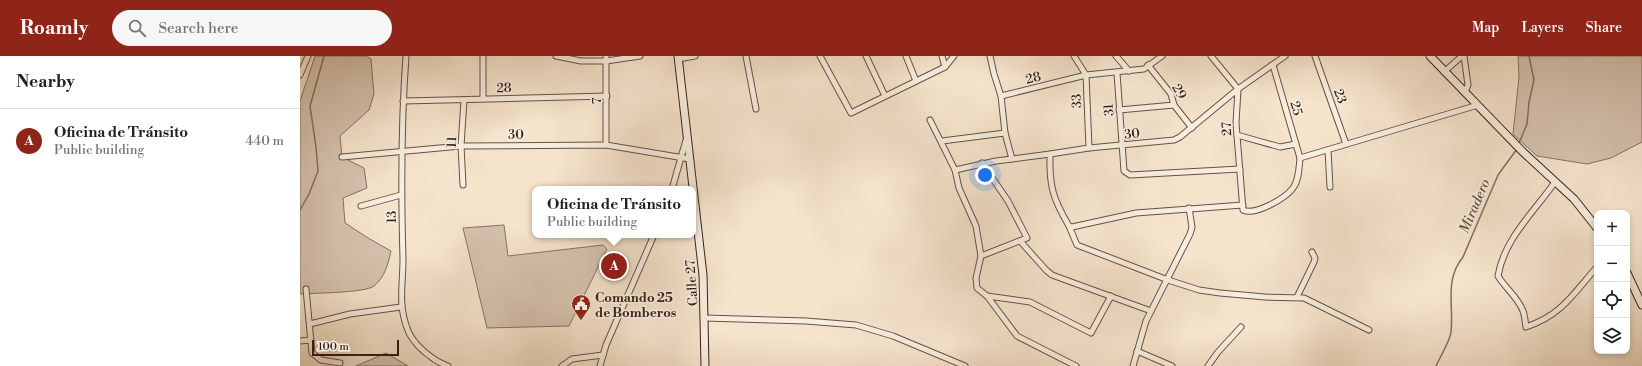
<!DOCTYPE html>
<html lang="en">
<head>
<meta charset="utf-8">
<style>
  body { margin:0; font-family:"Libre Bodoni",serif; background:#f6f6f6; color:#202124 }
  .controls { position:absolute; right:12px; bottom:12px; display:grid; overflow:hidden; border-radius:8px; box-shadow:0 2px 6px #0003 }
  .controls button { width:36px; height:36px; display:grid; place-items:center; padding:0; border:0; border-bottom:1px solid #e0e0e0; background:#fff; color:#202124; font:20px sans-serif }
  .scale { position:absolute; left:12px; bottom:10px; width:87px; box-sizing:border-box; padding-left:4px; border:2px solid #372119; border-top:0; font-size:11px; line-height:14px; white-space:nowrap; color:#372119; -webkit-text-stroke:3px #f8edde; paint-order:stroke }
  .you { position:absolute; left:685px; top:119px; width:14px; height:14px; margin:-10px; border:3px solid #fff; border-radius:50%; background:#1a73e8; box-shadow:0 0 0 6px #1a73e833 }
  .badge { display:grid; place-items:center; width:26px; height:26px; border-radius:50%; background:#8f2418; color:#fff; font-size:13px; font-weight:700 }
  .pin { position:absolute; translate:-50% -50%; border:2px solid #fff; box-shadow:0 1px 4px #0006 }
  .popup { position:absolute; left:232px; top:130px; width:164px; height:52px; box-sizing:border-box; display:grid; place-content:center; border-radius:8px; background:#fff; filter:drop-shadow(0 1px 3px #0005); font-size:13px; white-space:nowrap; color:#757577 }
  .popup b { font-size:15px; color:#202124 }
  .popup::after { content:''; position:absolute; left:50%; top:100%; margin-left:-8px; border:8px solid transparent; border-top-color:#fff }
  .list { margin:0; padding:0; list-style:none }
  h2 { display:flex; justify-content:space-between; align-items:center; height:52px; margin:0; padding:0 16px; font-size:17px }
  h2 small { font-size:13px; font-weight:400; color:#757577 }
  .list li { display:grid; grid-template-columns:26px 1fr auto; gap:12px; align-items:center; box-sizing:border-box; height:64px; padding:0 16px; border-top:1px solid #e0e0e0 }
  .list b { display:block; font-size:15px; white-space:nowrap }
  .list p { margin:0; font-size:13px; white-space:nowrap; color:#757577 }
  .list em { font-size:13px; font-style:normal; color:#757577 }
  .icon { flex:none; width:22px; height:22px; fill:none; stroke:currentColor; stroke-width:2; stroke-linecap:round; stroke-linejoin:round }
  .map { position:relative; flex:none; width:1342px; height:310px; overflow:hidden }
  header { display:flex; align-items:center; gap:24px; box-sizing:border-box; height:56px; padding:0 20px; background:#8f2418; color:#fff }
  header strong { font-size:19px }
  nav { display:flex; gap:22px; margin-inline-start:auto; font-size:14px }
  .search { width:280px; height:36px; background:#f6f6f6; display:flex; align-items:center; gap:10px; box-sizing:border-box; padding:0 14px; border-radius:22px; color:#757577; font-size:15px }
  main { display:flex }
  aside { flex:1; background:#fff }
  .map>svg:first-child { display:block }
  .green { fill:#d5c2ae; stroke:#867264 }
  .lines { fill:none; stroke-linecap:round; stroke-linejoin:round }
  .stream { stroke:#826e60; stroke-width:1.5 }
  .street-casing { stroke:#665246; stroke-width:7 }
  .secondary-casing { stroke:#372119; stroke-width:9 }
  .street { stroke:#f8edde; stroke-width:5 }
  .secondary { stroke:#f8edde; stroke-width:7 }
  .labels { text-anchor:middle; stroke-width:3.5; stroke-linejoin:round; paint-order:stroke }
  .street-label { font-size:13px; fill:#372119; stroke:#f8edde }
  .poi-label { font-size:13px; font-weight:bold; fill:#372119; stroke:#f8edde; text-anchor:start }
  .water-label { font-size:14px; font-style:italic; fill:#634e42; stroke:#f8edde }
</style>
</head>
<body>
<header>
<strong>Roamly</strong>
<div class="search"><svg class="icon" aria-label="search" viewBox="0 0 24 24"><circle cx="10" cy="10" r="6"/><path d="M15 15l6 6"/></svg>Search here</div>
<nav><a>Map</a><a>Layers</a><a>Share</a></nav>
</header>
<main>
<aside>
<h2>Nearby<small></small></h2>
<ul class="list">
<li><span class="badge">A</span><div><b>Oficina de Tránsito</b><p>Public building</p></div><em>440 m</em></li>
</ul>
</aside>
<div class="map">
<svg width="1342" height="310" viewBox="0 0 1342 310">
  <rect width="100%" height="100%" fill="#f5e3cc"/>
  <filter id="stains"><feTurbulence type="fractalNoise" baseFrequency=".005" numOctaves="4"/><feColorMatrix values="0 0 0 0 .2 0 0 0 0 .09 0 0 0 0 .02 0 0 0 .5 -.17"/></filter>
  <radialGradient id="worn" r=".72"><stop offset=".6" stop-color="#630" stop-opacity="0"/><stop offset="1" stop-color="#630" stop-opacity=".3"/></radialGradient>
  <g class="green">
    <path d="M15,0H66L71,3L74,38L69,54L40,80L42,101L64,112L67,132L43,142L45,167L68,182L91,195C88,208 85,221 74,230C65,237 14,237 0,238V45Z"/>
    <path d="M1218,0H1342V86L1311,102L1287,108L1237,100L1213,78L1219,21Z"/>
    <path d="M204,169L208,200L303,189L307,193L269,270L187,272L163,172Z"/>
    <path d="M86,297L108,310H56Z"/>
  </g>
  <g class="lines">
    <g class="stream">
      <path d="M1219,87L1227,68L1229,46L1234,24L1229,0"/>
      <path d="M0,154L9,138L18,115L16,91L10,50L24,0"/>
      <path d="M1136,310C1140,301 1150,285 1151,276C1154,250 1144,224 1163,201L1198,119L1217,93"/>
    </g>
    <defs>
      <g id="street">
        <path d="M106,0C101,68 101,135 103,203C103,228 98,248 107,272C112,288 133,305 148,310"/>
        <path d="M256,0L281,5H306L340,0"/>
        <path d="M306,0V89"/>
        <path d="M446,0L456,53"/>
        <path d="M520,0L551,57L645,11L654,0"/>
        <path d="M566,0L585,40"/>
        <path d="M606,0L616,25"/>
        <path d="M642,0L645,11"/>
        <path d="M690,0L694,18L701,40L705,77L712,103"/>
        <path d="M774,0L786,19L789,92"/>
        <path d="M816,0L829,15"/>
        <path d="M911,0L938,33L936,67L943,154C955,160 986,142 993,132C999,124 999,112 1000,102L973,9"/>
        <path d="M1015,0L1046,88"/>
        <path d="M1164,0L1168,29L1165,36"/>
        <path d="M378,3L395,0"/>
        <path d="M848,9L871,38L874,49L892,72"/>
        <path d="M1144,16L1162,0"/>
        <path d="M817,17L824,115L830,119L940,113"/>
        <path d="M0,19L8,0"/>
        <path d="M701,40L786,19L844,13L862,0"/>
        <path d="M183,43V0"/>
        <path d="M103,45L307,40"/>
        <path d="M819,54L874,49"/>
        <path d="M630,64L655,114L659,132L676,170L681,200L676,222L677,232L687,240L717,280L776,310"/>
        <path d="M937,79L980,91L996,88"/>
        <path d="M642,85L705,77"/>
        <path d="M1028,94L1030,131"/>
        <path d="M750,98C749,130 753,143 769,170L772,171L836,157L943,149"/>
        <path d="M42,101L161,90L306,89L390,103"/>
        <path d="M1000,102L1178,49"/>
        <path d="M655,114L696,105L750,98L789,92L874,84L880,81L938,33L985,0"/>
        <path d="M1255,126C1234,156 1204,183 1198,220C1205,232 1218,241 1223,255C1225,260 1225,266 1226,271C1262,259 1273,238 1297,211"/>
        <path d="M163,129L161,90L164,44"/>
        <path d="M372,133L386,84"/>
        <path d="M61,150L101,139"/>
        <path d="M769,170L777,189L868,224L899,234L920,237L965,241L1004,242L1069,274"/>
        <path d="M721,186L746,214L752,219L851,255"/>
        <path d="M681,200L727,182L708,145L682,107"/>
        <path d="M6,233L12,297L21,304L40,307"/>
        <path d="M687,240L730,246L791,277L811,240"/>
        <path d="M997,241L1014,206L1015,202L1012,196"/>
        <path d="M405,262L506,265L556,269L593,280L665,310"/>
        <path d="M10,268L50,258L101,251"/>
        <path d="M0,285L11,284"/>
        <path d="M837,295L872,310"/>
        <path d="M262,310L272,303L303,299"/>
        <path d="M300,310L306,289L354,179"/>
        <path d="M833,310L846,265L890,178L892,171L889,152"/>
        <path d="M908,310L918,296L941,271"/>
      </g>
      <g id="secondary">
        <path d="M378,0L403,219L405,310"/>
        <path d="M1130,0L1223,96L1274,143L1297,172"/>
        <path d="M1327,217L1342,249"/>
      </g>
    </defs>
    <use href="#street" class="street-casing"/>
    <use href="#secondary" class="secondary-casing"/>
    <use href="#street" class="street"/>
    <use href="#secondary" class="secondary"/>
  </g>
  <defs>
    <symbol id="civic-pin" viewBox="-11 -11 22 30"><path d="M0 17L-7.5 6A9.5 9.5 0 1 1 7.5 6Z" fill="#8f2418" stroke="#f8edde"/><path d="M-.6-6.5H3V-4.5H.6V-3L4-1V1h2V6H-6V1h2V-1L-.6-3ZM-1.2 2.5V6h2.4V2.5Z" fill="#fff"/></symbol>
  </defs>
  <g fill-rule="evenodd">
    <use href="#civic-pin" x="270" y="237" width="22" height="30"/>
  </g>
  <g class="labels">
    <g class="street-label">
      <text transform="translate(733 21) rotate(-14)" y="5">28</text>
      <text transform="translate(204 31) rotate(-1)" y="5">28</text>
      <text transform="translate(880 35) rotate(60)" y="5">29</text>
      <text transform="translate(1041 40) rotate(70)" y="5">23</text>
      <text transform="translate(296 45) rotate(-90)" y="5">7</text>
      <text transform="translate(776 45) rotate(-93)" y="5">33</text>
      <text transform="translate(997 52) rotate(74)" y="5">25</text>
      <text transform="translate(808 54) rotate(-94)" y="5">31</text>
      <text transform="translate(926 73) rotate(-93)" y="5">27</text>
      <text transform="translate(832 77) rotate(-6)" y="5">30</text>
      <text x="216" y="83">30</text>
      <text transform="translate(151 86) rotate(-88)" y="5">11</text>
      <text transform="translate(91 161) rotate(-91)" y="5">13</text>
      <text transform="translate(391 227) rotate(-94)" y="5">Calle 27</text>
    </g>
    <g class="poi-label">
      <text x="295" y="246">Comando 25<tspan x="295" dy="15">de Bomberos</tspan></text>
    </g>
    <g class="water-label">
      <text transform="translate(1174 150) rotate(-67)" y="5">Miradero</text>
    </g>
  </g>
  <rect width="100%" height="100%" filter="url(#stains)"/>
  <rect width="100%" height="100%" fill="url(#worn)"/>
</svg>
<div class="controls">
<button>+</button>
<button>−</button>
<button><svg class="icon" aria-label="locate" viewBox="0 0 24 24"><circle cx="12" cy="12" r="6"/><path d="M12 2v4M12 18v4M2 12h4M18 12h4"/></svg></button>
<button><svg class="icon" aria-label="layers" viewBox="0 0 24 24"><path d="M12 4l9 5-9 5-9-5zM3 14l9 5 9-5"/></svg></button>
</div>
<div class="scale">100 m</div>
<div class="you"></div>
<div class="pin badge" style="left:314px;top:210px">A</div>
<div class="popup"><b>Oficina de Tránsito</b>Public building</div>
</div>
</main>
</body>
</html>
